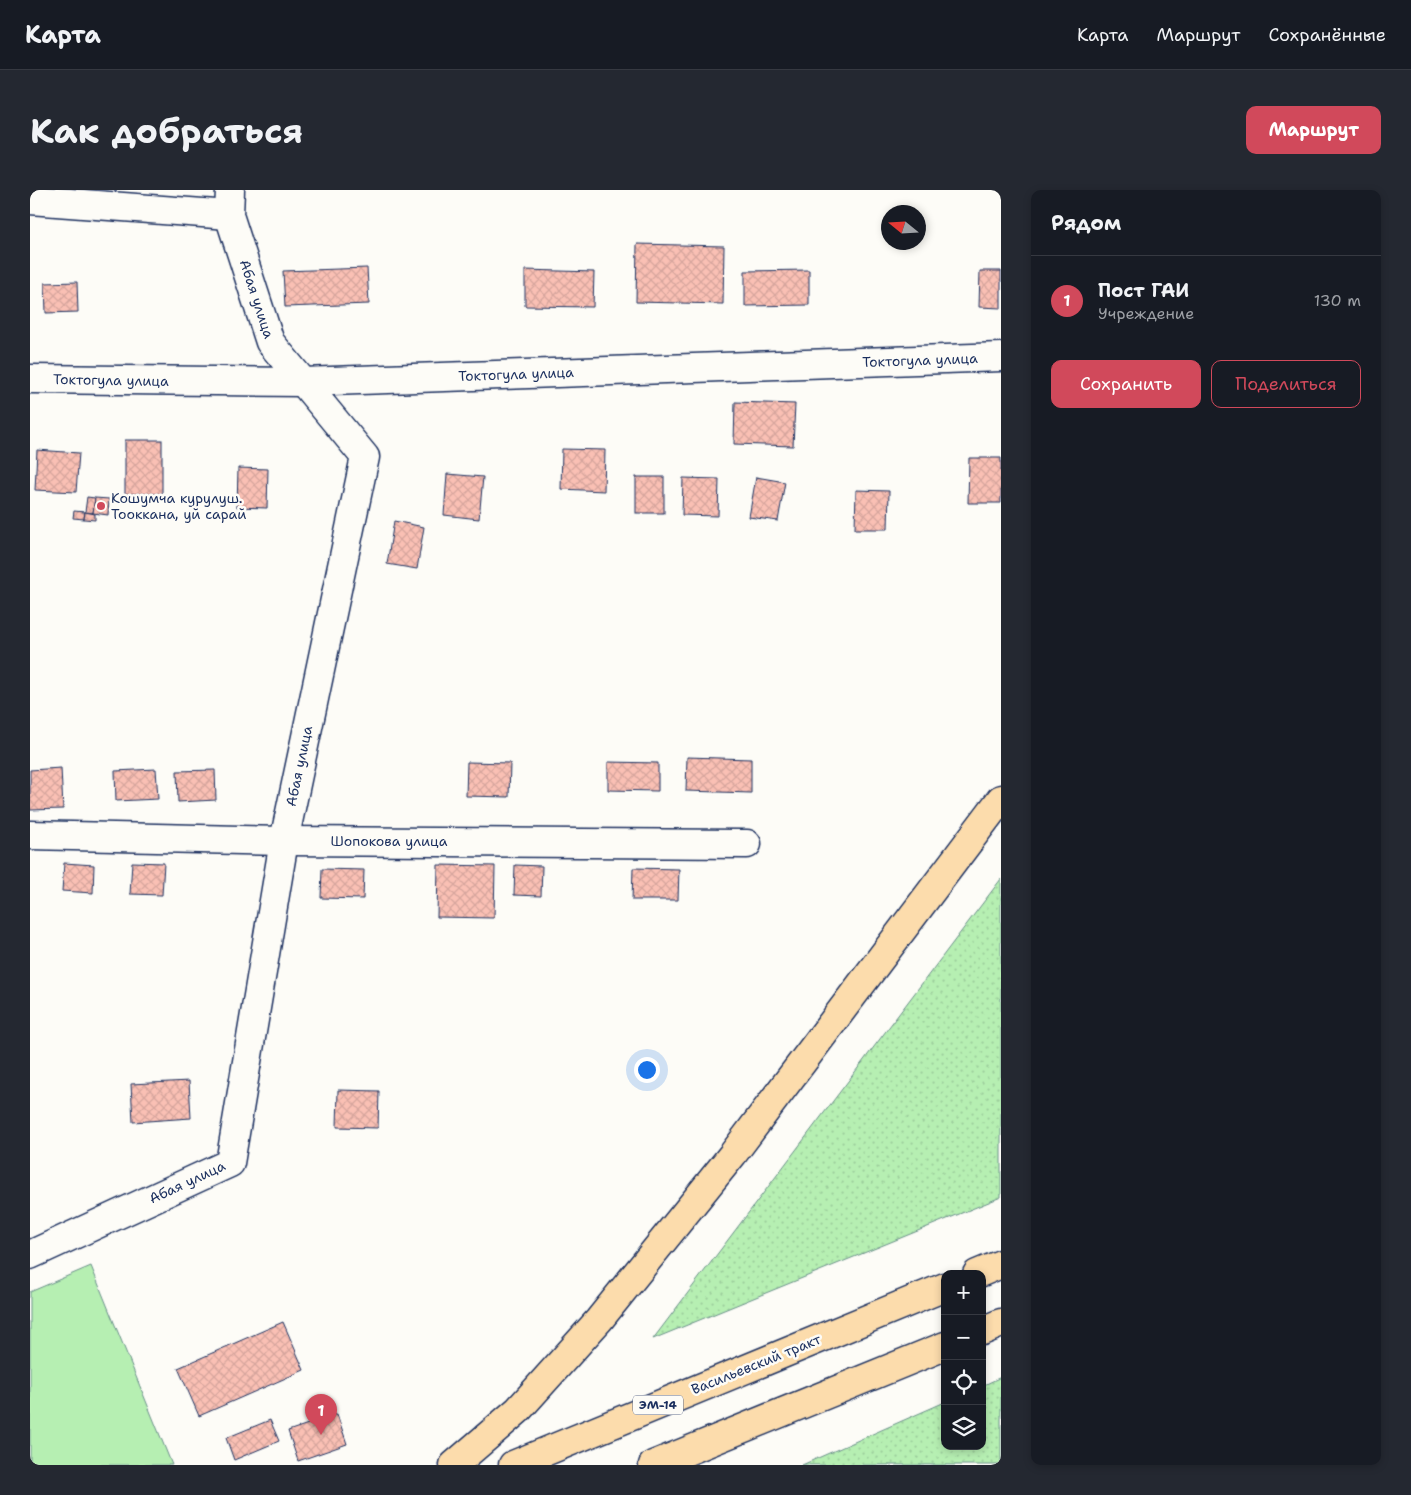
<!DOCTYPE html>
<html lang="ru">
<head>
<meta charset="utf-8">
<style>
  body { margin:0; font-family:"Shantell Sans",sans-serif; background:#242831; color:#f1f3f6 }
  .controls { position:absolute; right:15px; bottom:15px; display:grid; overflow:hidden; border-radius:10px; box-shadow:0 2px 8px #0003 }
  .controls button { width:45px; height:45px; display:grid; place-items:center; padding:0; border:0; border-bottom:1px solid #363941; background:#171b24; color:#f1f3f6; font:25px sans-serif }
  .compass { position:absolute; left:851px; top:15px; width:45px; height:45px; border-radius:50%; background:#171b24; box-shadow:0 2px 8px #0003; rotate:288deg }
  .you { position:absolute; left:616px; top:879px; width:18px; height:18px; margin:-12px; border:4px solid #fff; border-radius:50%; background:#1a73e8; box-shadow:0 0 0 8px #1a73e833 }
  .badge { display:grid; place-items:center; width:32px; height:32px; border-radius:50%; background:#d1495b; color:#fff; font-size:16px; font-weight:700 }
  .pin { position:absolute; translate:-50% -41px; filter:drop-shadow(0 1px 2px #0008) }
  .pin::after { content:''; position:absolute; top:26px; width:18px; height:15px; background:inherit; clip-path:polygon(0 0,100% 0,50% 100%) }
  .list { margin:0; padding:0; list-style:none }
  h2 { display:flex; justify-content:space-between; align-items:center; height:65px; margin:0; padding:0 20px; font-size:21px }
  h2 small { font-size:16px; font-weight:400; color:#9ea1a6 }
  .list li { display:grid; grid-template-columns:32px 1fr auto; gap:15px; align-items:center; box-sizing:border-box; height:90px; padding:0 20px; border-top:1px solid #363941 }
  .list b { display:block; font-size:19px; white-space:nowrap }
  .list p { margin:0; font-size:16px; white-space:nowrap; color:#9ea1a6 }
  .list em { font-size:16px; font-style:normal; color:#9ea1a6 }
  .actions { display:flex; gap:10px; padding:15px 20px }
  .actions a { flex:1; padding:11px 0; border:1px solid #d1495b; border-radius:10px; text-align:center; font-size:18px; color:#d1495b }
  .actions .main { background:#d1495b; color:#fff }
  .icon { flex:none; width:28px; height:28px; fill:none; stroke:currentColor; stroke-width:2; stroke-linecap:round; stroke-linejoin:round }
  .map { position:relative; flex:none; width:971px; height:1275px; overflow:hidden; border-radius:10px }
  header { display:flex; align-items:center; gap:30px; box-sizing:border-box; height:70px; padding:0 25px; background:#171b24; border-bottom:1px solid #363941 }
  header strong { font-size:24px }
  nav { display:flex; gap:28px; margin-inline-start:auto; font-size:18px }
  .intro { display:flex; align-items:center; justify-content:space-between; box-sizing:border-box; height:120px; padding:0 30px }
  h1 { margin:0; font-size:35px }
  .button { padding:12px 22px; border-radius:10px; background:#d1495b; color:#fff; font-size:18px; font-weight:700 }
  main { display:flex; gap:30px; padding:0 30px }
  aside { flex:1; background:#171b24; border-radius:10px; box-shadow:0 2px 8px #0003 }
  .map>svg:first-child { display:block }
  .grass { fill:url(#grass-dots); stroke:#688f88 }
  .park { fill:#b6efb2; stroke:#688f88 }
  .building { fill:url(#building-cross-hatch); stroke:#1b2f5e }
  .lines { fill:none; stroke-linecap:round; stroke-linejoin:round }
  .street-casing { stroke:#1b2f5e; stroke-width:31 }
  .secondary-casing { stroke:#1b2f5e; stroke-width:31 }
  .primary-casing { stroke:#1b2f5e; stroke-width:31 }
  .highway-casing { stroke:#1b2f5e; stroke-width:31 }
  .street { stroke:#fdfcf7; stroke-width:28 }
  .secondary { stroke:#fdfcf7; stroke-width:28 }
  .primary { stroke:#fcdcac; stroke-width:28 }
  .highway { stroke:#fcdcac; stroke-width:28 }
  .poi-dot { fill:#d1495b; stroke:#fdfcf7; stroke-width:2 }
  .labels { text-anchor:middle; stroke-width:5; stroke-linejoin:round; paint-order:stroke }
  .shield { fill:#fdfcf7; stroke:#5f6c8c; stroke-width:1 }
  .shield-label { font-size:12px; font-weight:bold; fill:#1b2f5e }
  .street-label { font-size:14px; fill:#1b2f5e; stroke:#fdfcf7 }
  .poi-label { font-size:14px; fill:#1b2f5e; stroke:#fdfcf7; text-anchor:start }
</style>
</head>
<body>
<header>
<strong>Карта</strong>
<nav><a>Карта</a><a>Маршрут</a><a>Сохранённые</a></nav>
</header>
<div class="intro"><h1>Как добраться</h1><a class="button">Маршрут</a></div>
<main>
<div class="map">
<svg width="971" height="1275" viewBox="0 0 971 1275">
  <defs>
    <pattern id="grass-dots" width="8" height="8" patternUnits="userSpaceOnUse" patternTransform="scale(1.25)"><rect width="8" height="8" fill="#b6efb2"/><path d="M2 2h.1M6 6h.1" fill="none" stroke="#9ccd9c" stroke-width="1.8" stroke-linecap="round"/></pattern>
    <pattern id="building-cross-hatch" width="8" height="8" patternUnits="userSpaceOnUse" patternTransform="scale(1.25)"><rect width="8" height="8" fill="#fac0b4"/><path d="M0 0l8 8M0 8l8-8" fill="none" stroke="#d6a59d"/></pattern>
  </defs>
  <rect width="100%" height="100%" fill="#fdfcf7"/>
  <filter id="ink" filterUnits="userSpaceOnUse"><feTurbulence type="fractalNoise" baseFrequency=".02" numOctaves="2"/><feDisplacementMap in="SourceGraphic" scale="10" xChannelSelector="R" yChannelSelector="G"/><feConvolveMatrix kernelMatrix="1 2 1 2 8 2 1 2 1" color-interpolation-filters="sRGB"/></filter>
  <g filter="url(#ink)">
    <g class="grass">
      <path d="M971,689V1007L623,1149Z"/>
      <path d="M971,1187V1275H772L915,1212V1256H952V1196Z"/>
    </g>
    <path class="park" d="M61,1076L142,1275H0V1102Z"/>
    <g class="building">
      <path d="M607,54L694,56L693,114L606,112Z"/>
      <path d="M337,78L339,114L255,117L253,81Z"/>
      <path d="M495,80L564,82L563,117L495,116Z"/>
      <path d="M779,80V115L715,116V81Z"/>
      <path d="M950,81H971V118L949,117Z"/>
      <path d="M47,92L48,122L16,123L15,93Z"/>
      <path d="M705,212L765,214L763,256L704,254Z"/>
      <rect x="95" y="250" width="37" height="54"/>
      <path d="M532,259L575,260L574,301L531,299Z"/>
      <path d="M7,260L49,263L46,302L5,300Z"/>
      <path d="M939,268H971V313H938Z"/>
      <path d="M208,278L238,279L237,318L207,317Z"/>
      <path d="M417,284L453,287L449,329L414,325Z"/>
      <rect x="606" y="287" width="28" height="36"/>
      <path d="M726,287L755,292L748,331L719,327Z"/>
      <path d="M653,288L689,289L688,326L652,325Z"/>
      <path d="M826,300L859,301L858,339H825Z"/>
      <path d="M57,307L65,308L63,323L55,322Z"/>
      <path d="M65,308L79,309L78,325L63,323Z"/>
      <path d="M44,321L55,322L54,329L43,328Z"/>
      <path d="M55,322L65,324V330L54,329Z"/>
      <path d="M364,331L394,337L387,379L357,374Z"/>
      <path d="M657,567L721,569V603L656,601Z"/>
      <path d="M437,572L480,573L479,607L436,606Z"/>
      <path d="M578,572L628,573V601L578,600Z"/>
      <path d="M31,578L33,619L0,620V580Z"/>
      <path d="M126,579L128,609L86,611L85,581Z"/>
      <path d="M185,580L186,610L148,612L147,581Z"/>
      <path d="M102,672L134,673L132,705L100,704Z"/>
      <path d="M34,673L64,675L63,703L32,701Z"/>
      <path d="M408,675L465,676L464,728L407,727Z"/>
      <path d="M485,675L512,676L511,706L484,705Z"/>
      <path d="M603,678L649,679L648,710H602Z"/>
      <path d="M292,679L334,680L333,709L291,708Z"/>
      <path d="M159,891L161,928L103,932L101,894Z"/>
      <path d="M308,900L349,901L348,938L307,937Z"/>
      <path d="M253,1132L274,1180L169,1226L148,1178Z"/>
      <path d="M307,1224L317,1254L268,1271L258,1241Z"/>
      <path d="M240,1230L249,1251L204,1270L196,1248Z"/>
    </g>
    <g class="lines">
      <defs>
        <g id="street">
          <path d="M0,10L199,25"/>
          <path d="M0,189L273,192L971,167"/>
          <path d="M0,645L254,651L717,654"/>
        </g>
        <path id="secondary" d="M0,1065L200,973L254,651L335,267L240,152L199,25L200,0"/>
        <g id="primary">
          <path d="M947,1084L971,1074"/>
          <path d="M952,1141L971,1133"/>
          <path d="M483,1275L915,1097"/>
          <path d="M623,1275L915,1156"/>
        </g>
        <path id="highway" d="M424,1275L488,1220L569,1130L703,964L971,609"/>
      </defs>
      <use href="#street" class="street-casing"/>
      <use href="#secondary" class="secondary-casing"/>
      <use href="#primary" class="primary-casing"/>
      <use href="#highway" class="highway-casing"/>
      <use href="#street" class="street"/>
      <use href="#secondary" class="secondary"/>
      <use href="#primary" class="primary"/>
      <use href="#highway" class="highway"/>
    </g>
  </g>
  <circle class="poi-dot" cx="71" cy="316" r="5"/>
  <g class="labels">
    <rect class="shield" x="603" y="1205.5" width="50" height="19" rx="4"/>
    <g class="shield-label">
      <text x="628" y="1219">ЭМ-14</text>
    </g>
    <g class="street-label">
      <text transform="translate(227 109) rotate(72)" y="5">Абая улица</text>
      <text transform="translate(890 170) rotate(-2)" y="5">Токтогула улица</text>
      <text transform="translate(486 184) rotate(-2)" y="5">Токтогула улица</text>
      <text transform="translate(81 190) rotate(1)" y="5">Токтогула улица</text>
      <text transform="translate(269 576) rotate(-78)" y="5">Абая улица</text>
      <text x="359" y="656">Шопокова улица</text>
      <text transform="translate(157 992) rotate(-25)" y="5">Абая улица</text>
      <text transform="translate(726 1174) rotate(-22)" y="5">Васильевский тракт</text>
    </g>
    <g class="poi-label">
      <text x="81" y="313">Кошумча курулуш.<tspan x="81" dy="16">Тооккана, уй сарай</tspan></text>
    </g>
  </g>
</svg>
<div class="controls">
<button>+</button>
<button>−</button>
<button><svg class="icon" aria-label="locate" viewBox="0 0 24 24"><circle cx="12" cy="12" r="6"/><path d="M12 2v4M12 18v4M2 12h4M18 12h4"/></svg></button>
<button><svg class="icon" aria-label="layers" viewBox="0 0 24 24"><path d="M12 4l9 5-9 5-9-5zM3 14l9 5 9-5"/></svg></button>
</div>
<svg class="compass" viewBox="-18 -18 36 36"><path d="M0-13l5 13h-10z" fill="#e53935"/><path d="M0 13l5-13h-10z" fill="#9ea1a6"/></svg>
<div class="you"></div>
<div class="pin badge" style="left:291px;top:1245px">1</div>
</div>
<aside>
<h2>Рядом<small></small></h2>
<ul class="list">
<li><span class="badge">1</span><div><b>Пост ГАИ</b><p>Учреждение</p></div><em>130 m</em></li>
</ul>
<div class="actions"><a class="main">Сохранить</a><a>Поделиться</a></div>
</aside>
</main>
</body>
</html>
